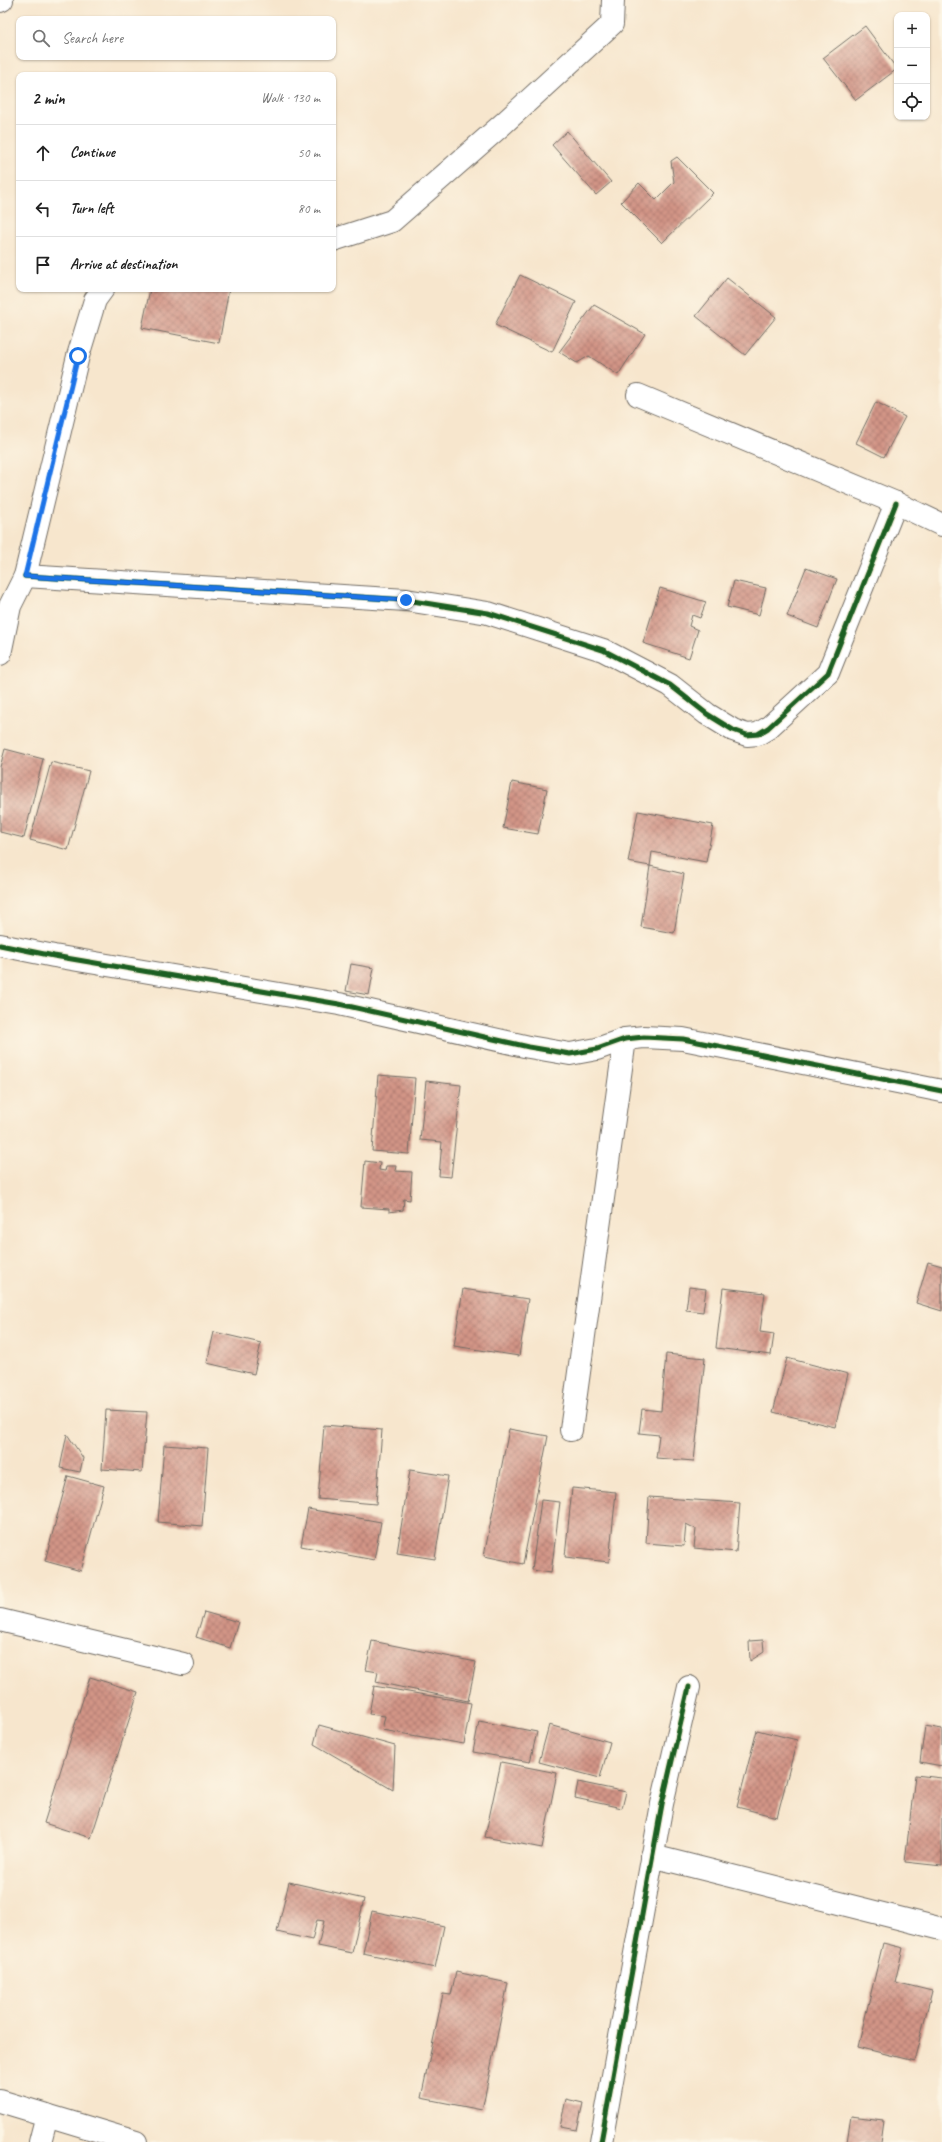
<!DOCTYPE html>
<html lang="en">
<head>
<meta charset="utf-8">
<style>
  body { margin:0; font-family:Caveat,sans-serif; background:#f6f6f6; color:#222 }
  .controls { position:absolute; right:12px; top:12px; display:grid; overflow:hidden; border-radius:8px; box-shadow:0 1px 3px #0004 }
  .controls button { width:36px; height:36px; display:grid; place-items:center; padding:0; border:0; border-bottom:1px solid #e0e0e0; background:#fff; color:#222; font:20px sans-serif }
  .stop { position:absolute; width:12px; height:12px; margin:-9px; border:3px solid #1a73e8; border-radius:50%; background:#fff }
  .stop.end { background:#1a73e8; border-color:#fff; box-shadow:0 1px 4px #0008 }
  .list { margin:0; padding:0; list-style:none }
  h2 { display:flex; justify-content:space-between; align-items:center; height:52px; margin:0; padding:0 16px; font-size:17px }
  h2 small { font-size:13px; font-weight:400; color:#767676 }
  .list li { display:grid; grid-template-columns:26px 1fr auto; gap:12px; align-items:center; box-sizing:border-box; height:56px; padding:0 16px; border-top:1px solid #e0e0e0 }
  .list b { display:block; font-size:15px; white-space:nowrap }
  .list em { font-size:13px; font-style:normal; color:#767676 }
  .icon { flex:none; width:22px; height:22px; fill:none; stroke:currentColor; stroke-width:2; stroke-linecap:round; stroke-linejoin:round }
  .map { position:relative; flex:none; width:942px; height:2142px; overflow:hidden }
  .search { position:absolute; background:#fff; box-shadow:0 1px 3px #0004; left:16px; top:16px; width:320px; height:44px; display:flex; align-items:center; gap:10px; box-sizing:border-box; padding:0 14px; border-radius:8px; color:#767676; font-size:15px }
  .panel { position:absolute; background:#fff; box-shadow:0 1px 3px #0004; left:16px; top:72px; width:320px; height:220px; border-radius:8px }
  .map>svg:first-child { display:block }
  .building { fill:url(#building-cross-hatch) }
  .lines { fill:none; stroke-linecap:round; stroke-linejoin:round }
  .minor-casing { stroke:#726c64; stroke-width:24 }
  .minor { stroke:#fff; stroke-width:22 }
  .cycleway-casing { stroke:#fcf5e5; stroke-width:8 }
  .cycleway { stroke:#1b5e20; stroke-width:5 }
  .route { stroke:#1a73e8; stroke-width:5 }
</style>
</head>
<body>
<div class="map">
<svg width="942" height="2142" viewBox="0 0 942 2142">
  <defs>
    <pattern id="building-cross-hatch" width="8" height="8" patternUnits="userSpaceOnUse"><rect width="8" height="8" fill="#d29486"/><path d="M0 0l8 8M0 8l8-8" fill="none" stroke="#ab796e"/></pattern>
  </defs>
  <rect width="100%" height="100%" fill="#fcf5e5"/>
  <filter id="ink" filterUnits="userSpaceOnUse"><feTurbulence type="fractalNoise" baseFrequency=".025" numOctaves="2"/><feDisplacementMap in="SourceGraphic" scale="8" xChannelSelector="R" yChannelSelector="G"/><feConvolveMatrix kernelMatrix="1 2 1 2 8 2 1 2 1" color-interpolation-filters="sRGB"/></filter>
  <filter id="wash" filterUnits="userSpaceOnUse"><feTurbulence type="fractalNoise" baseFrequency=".012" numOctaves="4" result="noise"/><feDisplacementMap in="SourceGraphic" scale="16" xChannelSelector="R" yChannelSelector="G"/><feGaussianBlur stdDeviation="0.9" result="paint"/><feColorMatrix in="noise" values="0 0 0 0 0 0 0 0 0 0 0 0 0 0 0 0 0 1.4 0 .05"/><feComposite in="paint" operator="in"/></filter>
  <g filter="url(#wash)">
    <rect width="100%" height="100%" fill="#f7e6cd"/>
    <g id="blocks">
      <g class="building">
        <path d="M865,26L897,69L856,100L823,58Z"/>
        <path d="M567,131L611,182L596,195L552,145Z"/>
        <path d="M677,157L713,193L662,243L621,202L639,183L656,200L674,182L671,161Z"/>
        <path d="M520,275L576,302L552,352L495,325Z"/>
        <path d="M727,278L776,317L745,355L696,316Z"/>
        <path d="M150,289H229L219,343L142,328Z"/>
        <path d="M594,305L645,334L618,375L589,356L577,363L559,352Z"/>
        <path d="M876,402L905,417L884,457L856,443Z"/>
        <path d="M806,568L837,579L818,628L787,616Z"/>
        <path d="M734,581L766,588L759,615L727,607Z"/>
        <path d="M660,588L706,602L700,618L692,615L689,626L698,630L689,658L643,643Z"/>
        <path d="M5,749L43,759L24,838L0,832V767Z"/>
        <path d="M51,762L89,771L68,850L30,840Z"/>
        <path d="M512,782L547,789L538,834L503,828Z"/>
        <path d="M638,811L713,825L706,862L652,852L650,866L628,862Z"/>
        <path d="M650,866L684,874L674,933L641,927Z"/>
        <path d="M351,964L374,968L369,995L346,991Z"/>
        <path d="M378,1075L415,1078L409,1154L372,1151Z"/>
        <path d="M426,1081L461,1085L451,1177L439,1176L442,1142L420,1140Z"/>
        <path d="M365,1161L380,1163L379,1170L385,1171L386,1166H396L395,1171L412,1172L410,1200L404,1199L403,1210L389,1212V1209L361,1207Z"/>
        <path d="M928,1262L942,1266V1311L916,1303Z"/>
        <path d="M689,1287L706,1289L703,1312L686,1310Z"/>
        <path d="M723,1288L765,1293L760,1332L774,1334L771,1355L716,1348Z"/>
        <path d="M463,1289L528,1299L519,1356L454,1346Z"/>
        <path d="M214,1332L261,1343L254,1374L207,1363Z"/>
        <path d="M666,1354L705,1358L694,1461L656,1458L659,1435L639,1433L642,1409L661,1411Z"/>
        <path d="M787,1358L848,1374L835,1427L773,1412Z"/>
        <path d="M106,1410L147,1412L142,1472L102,1469Z"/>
        <path d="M324,1425L382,1430L376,1504L318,1499Z"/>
        <path d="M509,1429L548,1436L523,1564L484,1556Z"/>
        <path d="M67,1434L83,1458L80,1472L60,1468Z"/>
        <path d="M164,1445L208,1448L202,1526L158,1522Z"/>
        <path d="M410,1470L448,1476L435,1559L397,1553Z"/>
        <path d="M68,1476L104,1486L81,1571L45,1561Z"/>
        <path d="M572,1488L616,1492L609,1562L565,1557Z"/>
        <path d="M649,1497L740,1503L736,1552L694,1548L696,1529L686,1524L684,1546L646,1543Z"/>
        <path d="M541,1500L560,1502L551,1573L532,1570Z"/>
        <path d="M308,1509L381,1522L374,1560L301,1546Z"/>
        <path d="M204,1612L238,1622L230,1648L196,1637Z"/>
        <path d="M763,1640L764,1652L750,1661L749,1641Z"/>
        <path d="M372,1641L476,1662L468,1701L376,1682L378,1672L366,1670Z"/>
        <path d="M90,1677L138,1692L91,1838L44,1823Z"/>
        <path d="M374,1686L471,1703L464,1744L382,1730L385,1716L369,1714Z"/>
        <path d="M479,1721L537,1732L530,1762L473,1752Z"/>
        <path d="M319,1725L395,1746L393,1790L314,1744Z"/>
        <path d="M549,1725L610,1742L600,1778L539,1762Z"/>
        <path d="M925,1726L942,1729V1766L920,1762Z"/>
        <path d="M757,1730L797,1740L777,1817L737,1807Z"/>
        <path d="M501,1762L557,1773L542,1848L485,1837Z"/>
        <path d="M915,1775L942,1778V1866L905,1862Z"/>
        <path d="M578,1782L626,1792L622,1808L575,1798Z"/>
        <path d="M289,1882L364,1899L352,1953L318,1946L324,1921L317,1920L312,1940L277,1932Z"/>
        <path d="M372,1911L444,1926L435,1968L363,1953Z"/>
        <path d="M883,1943L903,1948L895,1982L932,1991L914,2061L858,2047Z"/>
        <path d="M456,1972L508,1983L482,2110L421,2098L443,1994L451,1995Z"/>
        <path d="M566,2099L583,2103L577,2130L560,2127Z"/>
        <path d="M851,2116L883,2120L880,2142H847Z"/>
      </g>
    </g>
  </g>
  <g filter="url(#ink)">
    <use href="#blocks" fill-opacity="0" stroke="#726c64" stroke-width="1"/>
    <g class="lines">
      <defs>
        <g id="minor">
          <path d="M0,1L2,0"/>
          <path d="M333,240L392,221L504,123L612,24L613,0"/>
          <path d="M638,395L896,503L942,525"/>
          <path d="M25,576L406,600L488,613L603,650L670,685L707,714L733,730L747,735L758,734L768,728L828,673L896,503"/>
          <path d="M0,654L10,606L25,576L78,356L95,300L103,289"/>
          <path d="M0,945L54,956L339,1004L529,1047L570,1054L597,1049L625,1039L644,1037L683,1039L942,1091"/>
          <path d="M571,1430L625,1039"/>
          <path d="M0,1620L183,1664"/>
          <path d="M652,1856L942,1929"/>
          <path d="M0,2101L136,2142"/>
          <path d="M40,2142L47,2115"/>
          <path d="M601,2142L662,1804L689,1687"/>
        </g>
      </defs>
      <use href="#minor" class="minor-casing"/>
      <use href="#minor" class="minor"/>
      <defs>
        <g id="cycleway">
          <path d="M25,576L406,600L488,613L603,650L670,685L707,714L733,730L747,735L758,734L768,728L828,673L896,503"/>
          <path d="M0,945L54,956L339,1004L529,1047L570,1054L597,1049L625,1039L644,1037L683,1039L942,1091"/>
          <path d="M601,2142L662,1804L689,1687"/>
        </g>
      </defs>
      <use href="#cycleway" class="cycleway-casing"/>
      <use href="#cycleway" class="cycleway"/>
    </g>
  </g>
  <g class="lines" filter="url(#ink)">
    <path class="route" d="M78,356L25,576L406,600"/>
  </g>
</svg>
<div class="controls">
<button>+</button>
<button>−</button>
<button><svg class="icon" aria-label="locate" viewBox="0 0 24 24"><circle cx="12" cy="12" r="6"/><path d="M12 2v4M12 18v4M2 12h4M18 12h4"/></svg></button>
</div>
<div class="stop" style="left:78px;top:356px"></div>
<div class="stop end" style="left:406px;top:600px"></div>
<div class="search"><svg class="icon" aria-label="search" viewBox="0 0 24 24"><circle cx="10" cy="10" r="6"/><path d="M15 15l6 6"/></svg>Search here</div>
<section class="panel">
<h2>2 min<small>Walk · 130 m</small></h2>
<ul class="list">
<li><svg class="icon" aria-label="ahead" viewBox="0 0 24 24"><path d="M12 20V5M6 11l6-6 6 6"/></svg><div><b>Continue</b></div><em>50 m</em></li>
<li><svg class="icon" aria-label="left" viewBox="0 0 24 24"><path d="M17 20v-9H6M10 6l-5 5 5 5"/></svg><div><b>Turn left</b></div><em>80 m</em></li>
<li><svg class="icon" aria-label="arrive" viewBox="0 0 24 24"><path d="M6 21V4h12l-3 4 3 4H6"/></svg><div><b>Arrive at destination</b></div></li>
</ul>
</section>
</div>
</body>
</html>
